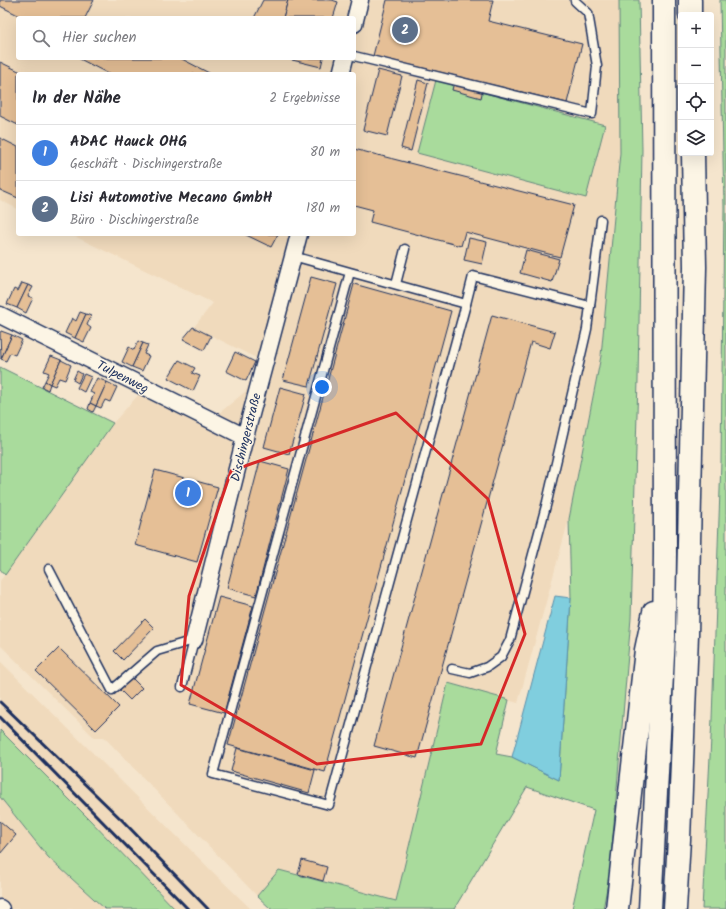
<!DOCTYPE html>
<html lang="de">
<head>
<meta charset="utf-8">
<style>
  body { margin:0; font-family:Kalam,sans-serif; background:#f2f2f3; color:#2b2b33 }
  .controls { position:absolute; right:12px; top:12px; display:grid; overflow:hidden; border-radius:4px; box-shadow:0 4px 16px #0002 }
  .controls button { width:36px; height:36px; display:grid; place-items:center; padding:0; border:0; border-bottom:1px solid #e1e1e2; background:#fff; color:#2b2b33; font:20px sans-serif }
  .you { position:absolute; left:322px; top:387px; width:14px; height:14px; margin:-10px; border:3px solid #fff; border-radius:50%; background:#1a73e8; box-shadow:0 0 0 6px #1a73e833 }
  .badge { display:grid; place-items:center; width:26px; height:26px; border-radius:50%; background:#0b8043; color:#fff; font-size:13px; font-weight:700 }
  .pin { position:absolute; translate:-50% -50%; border:2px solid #fff; box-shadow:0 1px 4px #0006 }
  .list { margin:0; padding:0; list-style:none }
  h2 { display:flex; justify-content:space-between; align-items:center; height:52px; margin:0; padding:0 16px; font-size:17px }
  h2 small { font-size:13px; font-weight:400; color:#7c7c81 }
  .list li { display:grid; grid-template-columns:26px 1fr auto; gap:12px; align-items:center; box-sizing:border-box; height:56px; padding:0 16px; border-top:1px solid #e1e1e2 }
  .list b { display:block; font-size:15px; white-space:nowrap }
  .list p { margin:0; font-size:13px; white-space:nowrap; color:#7c7c81 }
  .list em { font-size:13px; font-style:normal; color:#7c7c81 }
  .icon { flex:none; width:22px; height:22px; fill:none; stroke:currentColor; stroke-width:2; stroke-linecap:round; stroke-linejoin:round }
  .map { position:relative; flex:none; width:726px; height:909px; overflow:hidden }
  .search { position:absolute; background:#fff; box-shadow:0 4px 16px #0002; left:16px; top:16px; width:340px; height:44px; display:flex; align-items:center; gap:10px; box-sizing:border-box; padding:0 14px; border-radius:4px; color:#7c7c81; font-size:15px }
  .panel { position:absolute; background:#fff; box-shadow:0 4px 16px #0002; left:16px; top:72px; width:340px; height:164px; border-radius:4px }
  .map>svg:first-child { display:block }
  .built { fill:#f0dabc; fill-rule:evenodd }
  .green { fill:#a9db9c; stroke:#62857d }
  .water { fill:#80cede; stroke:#588eab }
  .building { fill:#e5bf96; stroke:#1b2f5e }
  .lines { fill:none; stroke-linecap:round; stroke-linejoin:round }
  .lane-casing { stroke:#1b2f5e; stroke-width:11 }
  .street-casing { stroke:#1b2f5e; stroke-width:19 }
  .highway-casing { stroke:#1b2f5e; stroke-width:25 }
  .lane { stroke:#fcf5e5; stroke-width:8 }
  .street { stroke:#fcf5e5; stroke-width:16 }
  .highway { stroke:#fcf5e5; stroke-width:22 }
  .rail { stroke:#1b2f5e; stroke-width:3 }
  .marked { fill:none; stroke:#d62828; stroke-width:3; stroke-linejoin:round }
  .labels { text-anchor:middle; stroke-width:3; stroke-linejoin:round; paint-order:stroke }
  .street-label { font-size:13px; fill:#1b2f5e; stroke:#fcf5e5 }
</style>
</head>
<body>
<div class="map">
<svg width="726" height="909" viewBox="0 0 726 909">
  <rect width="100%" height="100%" fill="#f5e5cd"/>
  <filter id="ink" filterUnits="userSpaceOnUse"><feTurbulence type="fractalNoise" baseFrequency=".025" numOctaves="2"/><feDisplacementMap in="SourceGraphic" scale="8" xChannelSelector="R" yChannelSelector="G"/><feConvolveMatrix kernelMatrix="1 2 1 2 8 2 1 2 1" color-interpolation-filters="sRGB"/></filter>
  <g filter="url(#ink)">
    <g class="built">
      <path d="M0,0H634L601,356L569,519L518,703L448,683L396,901L279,870L257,896L104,737H94L0,645V581L113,423L141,392L206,424L246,391L258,359L194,327L213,303L70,234H354V74H18V209L0,200ZM18,18H354V58H18Z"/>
      <path d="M0,661L219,878L251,909H175L89,819L0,730Z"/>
      <path d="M0,797L48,857L105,909H0Z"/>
    </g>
    <g class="green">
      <path d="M619,0H639L642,150L638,380L631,618L610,872L603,909H572L594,810L527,787L454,909H271L257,896L279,870L396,901L448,683L509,700L496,754L512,757L559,780L571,598L569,519L601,356L620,153Z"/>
      <path d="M720,0H726V909H702L712,719L721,461L724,208Z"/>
      <path d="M436,80L605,125L586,198L417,153Z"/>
      <path d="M0,367L113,423L5,575L0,569Z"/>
      <path d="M0,730L89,819L175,909H105L48,857L0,797Z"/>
    </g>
    <path class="water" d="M555,596L571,598L559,780L512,757Z"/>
    <g class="building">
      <path d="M0,0H94L85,18H24L0,6Z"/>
      <path d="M263,0H288L283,18H254Z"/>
      <path d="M288,0H332L338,2L333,18H283Z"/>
      <path d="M387,0H493L488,21L582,44L567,103L373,56Z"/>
      <path d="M78,58H180L211,74H109Z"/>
      <path d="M284,58H323L321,67Z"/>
      <path d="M0,62L25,74H18V125L0,116Z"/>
      <path d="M378,70L402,76L387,136L363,130Z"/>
      <path d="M418,80L428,83L411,151L401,148Z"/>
      <path d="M454,82L483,89L481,98L452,90Z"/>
      <path d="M0,138L18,147V198L0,190Z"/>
      <path d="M354,149L574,205L560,257L465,232L461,246L370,222L373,210L354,205Z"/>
      <path d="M244,234H278L271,247Z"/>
      <path d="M469,238L487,242L482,264L464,260Z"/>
      <path d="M526,250L559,259L552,282L520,273Z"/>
      <path d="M311,277L337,284L309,386L283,380Z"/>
      <path d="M22,283L28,285L17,308L7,304L14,289L18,291Z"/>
      <path d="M354,284L451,311L325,772L228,745Z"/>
      <path d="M28,285L33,287L28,296L33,298L26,313L17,308Z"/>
      <path d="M80,312L86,314L75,338L65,333L72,318L76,321Z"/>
      <path d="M86,314L91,316L87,325L91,328L84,342L75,338Z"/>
      <path d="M492,315L555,332L550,348L531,342L417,758L374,746Z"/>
      <path d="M193,327L211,336L204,350L183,339Z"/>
      <path d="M1,331L12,335L1,359L0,333Z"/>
      <path d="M12,335L22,340L15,355L10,353L6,361L1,359Z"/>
      <path d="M138,341L143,343L132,367L122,362L129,347L134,350Z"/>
      <path d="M143,343L148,345L144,354L149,356L142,371L132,367Z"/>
      <path d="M235,352L255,362L246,381L226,371Z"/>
      <path d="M51,356L61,360L50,384L45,381L49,373L44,371Z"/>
      <path d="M61,360L71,365L65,380L59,378L55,386L50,384Z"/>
      <path d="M179,360L195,368L192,373L200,376L193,391L168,378Z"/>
      <path d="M77,371L82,374L78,383L73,380Z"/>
      <path d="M84,374L91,377L84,392L77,388Z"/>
      <path d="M97,378L107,382L96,406L90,403L94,394L90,392Z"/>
      <path d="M45,381L50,384L48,390L42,387Z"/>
      <path d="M107,382L117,387L110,402L105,400L101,408L96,406Z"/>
      <path d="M280,387L306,394L289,454L264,447Z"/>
      <path d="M90,403L96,406L93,412L88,409Z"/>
      <path d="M260,461L289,469L256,596L227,588Z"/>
      <path d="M155,470L218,487L197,562L135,545Z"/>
      <path d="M219,597L253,606L224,713L190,704Z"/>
      <path d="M145,619L154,628L123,660L114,651Z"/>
      <path d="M59,648L119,707L96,730L36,671Z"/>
      <path d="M132,678L142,688L130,700L120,690Z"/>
      <path d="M237,748L315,770L309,793L231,771Z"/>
      <path d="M0,821L16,835L0,854Z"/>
      <path d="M302,860L327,867L323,881L298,874Z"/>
    </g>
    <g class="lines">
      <defs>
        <g id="lane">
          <path d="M354,56L592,114L597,66L588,13L575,1"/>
          <path d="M293,256L350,272L213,774L329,805L466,304L350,272"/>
          <path d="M396,284L405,249"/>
          <path d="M590,306L601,220"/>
          <path d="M49,569L112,690L157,651L194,640"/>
          <path d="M452,669L470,673L487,667L501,657L510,640L547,502L587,329L590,306L473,276L466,304"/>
          <path d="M182,687L194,640"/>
        </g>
        <g id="street">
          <path d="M354,24L360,0"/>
          <path d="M341,74L345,58"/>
          <path d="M0,315L245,437"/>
          <path d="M194,640L245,437L299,234"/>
          <path d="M0,908L1,909"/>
        </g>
        <g id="highway">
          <path d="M690,0V15"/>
          <path d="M617,909L646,650L654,612"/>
          <path d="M650,909L664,636L665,554L664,0"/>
          <path d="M675,909L679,839L687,635L695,267L693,153"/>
        </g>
      </defs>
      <use href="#lane" class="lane-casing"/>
      <use href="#street" class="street-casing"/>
      <use href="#highway" class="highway-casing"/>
      <use href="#lane" class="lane"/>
      <use href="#street" class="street"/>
      <use href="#highway" class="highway"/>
      <g class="rail">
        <path d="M0,702L123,821L208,909"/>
        <path d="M0,717L188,909"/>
      </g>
    </g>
  </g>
  <path class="marked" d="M396,413L488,499L525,634L481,744L317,764L181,685L189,596L231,471Z"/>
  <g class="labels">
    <g class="street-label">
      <text transform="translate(123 376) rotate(27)" y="5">Tulpenweg</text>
      <text transform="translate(245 437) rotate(-76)" y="5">Dischingerstraße</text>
    </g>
  </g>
</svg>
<div class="controls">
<button>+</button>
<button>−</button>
<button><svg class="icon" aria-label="locate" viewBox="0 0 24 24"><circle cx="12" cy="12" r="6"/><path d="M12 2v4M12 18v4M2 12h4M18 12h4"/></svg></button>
<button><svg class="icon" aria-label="layers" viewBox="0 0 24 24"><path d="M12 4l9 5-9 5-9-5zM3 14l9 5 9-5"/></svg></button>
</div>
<div class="you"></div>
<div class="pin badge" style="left:188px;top:493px;background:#3f7fe0">1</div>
<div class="pin badge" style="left:405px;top:30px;background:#5c6f8a">2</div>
<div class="search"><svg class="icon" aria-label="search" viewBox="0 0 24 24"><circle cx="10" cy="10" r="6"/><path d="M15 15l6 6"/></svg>Hier suchen</div>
<section class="panel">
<h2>In der Nähe<small>2 Ergebnisse</small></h2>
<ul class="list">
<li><span class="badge" style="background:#3f7fe0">1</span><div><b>ADAC Hauck OHG</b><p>Geschäft · Dischingerstraße</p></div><em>80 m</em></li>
<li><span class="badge" style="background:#5c6f8a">2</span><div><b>Lisi Automotive Mecano GmbH</b><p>Büro · Dischingerstraße</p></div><em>180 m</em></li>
</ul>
</section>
</div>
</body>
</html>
